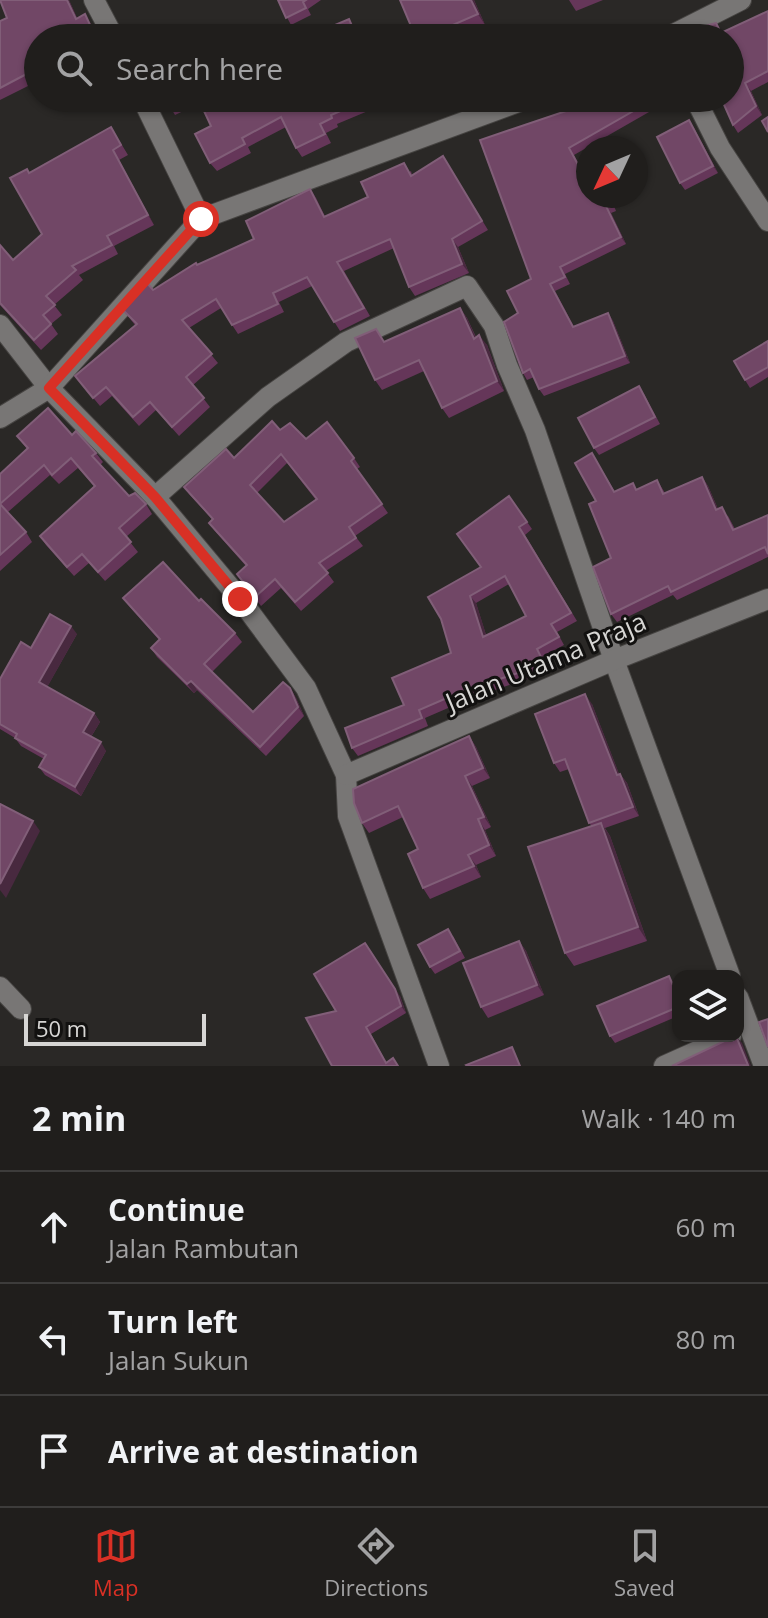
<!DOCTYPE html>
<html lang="en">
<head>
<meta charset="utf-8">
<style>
  body { margin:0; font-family:"Open Sans",sans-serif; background:#282725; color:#f1f3f6 }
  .controls { position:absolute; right:24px; bottom:24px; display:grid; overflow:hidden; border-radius:16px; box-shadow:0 2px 6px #0004 }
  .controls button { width:72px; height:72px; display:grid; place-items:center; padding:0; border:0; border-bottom:2px solid #3d3c3b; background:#201e1c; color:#f1f3f6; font:40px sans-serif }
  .compass { position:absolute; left:576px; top:136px; width:72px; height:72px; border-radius:50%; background:#201e1c; box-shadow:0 2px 6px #0004; rotate:226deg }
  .scale { position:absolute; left:24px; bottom:20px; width:182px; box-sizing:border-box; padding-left:8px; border:4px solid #d7d6d4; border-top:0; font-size:22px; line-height:28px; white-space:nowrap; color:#d7d6d4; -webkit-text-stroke:6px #121110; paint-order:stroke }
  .stop { position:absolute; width:24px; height:24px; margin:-18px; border:6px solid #d93025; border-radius:50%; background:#fff }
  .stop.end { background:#d93025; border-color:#fff; box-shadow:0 2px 8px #0008 }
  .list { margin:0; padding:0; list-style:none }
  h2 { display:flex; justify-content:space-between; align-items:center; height:104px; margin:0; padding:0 32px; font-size:34px }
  h2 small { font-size:26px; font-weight:400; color:#a2a2a3 }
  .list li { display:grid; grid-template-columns:52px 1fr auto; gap:24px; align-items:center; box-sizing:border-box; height:112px; padding:0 32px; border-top:2px solid #3d3c3b }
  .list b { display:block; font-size:30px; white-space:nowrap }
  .list p { margin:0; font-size:26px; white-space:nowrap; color:#a2a2a3 }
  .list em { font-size:26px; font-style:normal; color:#a2a2a3 }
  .icon { flex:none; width:44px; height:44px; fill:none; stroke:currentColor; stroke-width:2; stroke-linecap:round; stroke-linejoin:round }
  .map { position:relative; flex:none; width:768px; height:1066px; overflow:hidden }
  .search { position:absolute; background:#201e1c; box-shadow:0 2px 6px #0004; left:24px; right:24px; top:24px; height:88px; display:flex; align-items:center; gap:20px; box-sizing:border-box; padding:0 28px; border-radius:44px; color:#a2a2a3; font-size:30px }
  .sheet { height:440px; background:#201e1c }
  nav { display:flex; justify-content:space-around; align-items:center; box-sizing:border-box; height:112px; border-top:2px solid #3d3c3b; background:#201e1c; font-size:22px; color:#a2a2a3 }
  nav a { display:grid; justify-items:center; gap:4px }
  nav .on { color:#d93025 }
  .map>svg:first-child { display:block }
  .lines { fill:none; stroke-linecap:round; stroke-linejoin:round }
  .minor-casing { stroke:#464442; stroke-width:22 }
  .minor { stroke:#787675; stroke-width:20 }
  .wall { fill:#653659; fill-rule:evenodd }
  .shaded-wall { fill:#48293f }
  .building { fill:#714766; stroke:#815e78; stroke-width:2; fill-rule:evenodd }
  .route { stroke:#d93025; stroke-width:10 }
  .labels { text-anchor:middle; stroke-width:6; stroke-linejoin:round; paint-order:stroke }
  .street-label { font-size:26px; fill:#d7d6d4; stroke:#121110 }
</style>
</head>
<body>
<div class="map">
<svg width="768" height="1066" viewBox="0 0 768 1066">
  <rect width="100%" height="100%" fill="#2a2826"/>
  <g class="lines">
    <defs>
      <g id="minor">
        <path d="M94,0L114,38"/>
        <path d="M666,38L741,0"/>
        <path d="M142,98L201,219"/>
        <path d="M695,98L720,148L768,221"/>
        <path d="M0,325L49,388L155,497L240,599L306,688L346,775L348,816L439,1066"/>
        <path d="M0,418L49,388L201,219L529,98"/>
        <path d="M155,497L268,397L346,342L467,286L494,326L507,365L535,430L614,660L730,976"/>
        <path d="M346,775L614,660L768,599"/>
        <path d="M0,987L21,1009"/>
        <path d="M738,997L764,1066"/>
        <path d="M664,1066L731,1036"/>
      </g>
    </defs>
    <use href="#minor" class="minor-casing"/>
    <use href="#minor" class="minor"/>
  </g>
  <g class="wall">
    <path d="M0,0H69L77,18L91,24L98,38H38V81L0,100V21L7,18Z"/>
    <path d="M278,0H321L308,9L311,15L291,25Z"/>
    <path d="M400,0H474L485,25L455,37Z"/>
    <path d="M569,0H603L576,11Z"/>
    <path d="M768,11V82L751,91L762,115L738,133L733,125L695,38L722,33Z"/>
    <path d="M165,98H385L387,103L337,124L338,127L326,133L331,143L302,157L296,148L286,127L248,147L251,153L217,171L210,163L211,126L200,103L175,115Z"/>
    <path d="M580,98H669L670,100L574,155L584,174L588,196H610L616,211L611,213L626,244L565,274L570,284L555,291L574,327L608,313L613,321L630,363L544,396L539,389L534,377L527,380L523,373L518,313L531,279L480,140L584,105Z"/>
    <path d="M111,127L128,155L119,160L154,225L114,246L118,254L79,275L83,280L54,305L62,315L51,324L58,334L41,350L0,305V245L13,260L42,234L30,173Z"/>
    <path d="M694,128L718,173L685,190L680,183Z"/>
    <path d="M443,156L488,230L458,247L469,273L415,296L409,287L394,248L344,271L370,316L340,331L312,286L279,302L284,312L238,334L221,308L189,328L218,363L193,385L210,407L179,436L156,410L139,426L112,396L100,406L75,376L135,325L123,310L153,290L197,265L254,239L310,189L316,198L325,217L368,197L411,171L412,175Z"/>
    <path d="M460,308L467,318L476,337L487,345L504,391L449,418L442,408L424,371L382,390L375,380Z"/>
    <path d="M768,341V377L750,388L745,380Z"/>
    <path d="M644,394L660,424L599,455L594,448Z"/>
    <path d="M280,430L306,439L354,458L360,467L357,469L388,513L355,536L363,546L326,571L334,582L301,611L281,588L261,606L243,582L246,566L215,531L209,523L212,519L190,495L184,487ZM287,463L316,500L284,522L257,493Z"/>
    <path d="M72,435L96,453L103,462L100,465L129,496L146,504L152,514L126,537L138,552L105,581L89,563L74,576L46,545L40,536L94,486L78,468L59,484L50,475L8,512L26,532L32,542L0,571V474L27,449L17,436Z"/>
    <path d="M592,453L615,492L638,489L657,480L665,493L702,477L708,486L718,509L728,516L735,529L768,515V557L677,600L673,595L617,622L611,614V558L596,501Z"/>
    <path d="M509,496L532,529L525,535L577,621L557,632L564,645L543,656L549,669L529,678L469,699L425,718L428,726L358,756L352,748L404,705L451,653L441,619L481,567ZM509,584L526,616L486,635L476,603Z"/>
    <path d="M123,598L199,601L235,633L242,642L212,672L253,712L290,688L296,698L304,716L266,756L197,690L194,693L157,657L151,648L159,640L130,607Z"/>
    <path d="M77,634L47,687L94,713L100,722L91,737L106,751L81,796L45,775L39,767L44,759L21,746L15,738L0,729V679L31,648Z"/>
    <path d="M592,704L619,774H620L627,783L639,816L605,828L610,836L647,941L574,966L565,953L591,826L569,769L560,772L554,763Z"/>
    <path d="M469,736L476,747L490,778L472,786L491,827L485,830L496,856L476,865L481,877L430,899L423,888L418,849L403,817L369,833L362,823Z"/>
    <path d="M453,936L465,958L435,974L430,967Z"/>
    <path d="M519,941L526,951L544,995L488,1018L481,1007Z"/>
    <path d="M674,983L678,993V1016L615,1043L610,1036Z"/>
    <path d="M400,996L406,1013L371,1034L386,1062L399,1066H332L306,1018Z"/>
  </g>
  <g class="shaded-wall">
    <path d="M67,0H69L82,29L76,19Z"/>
    <path d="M471,0H474L485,25L478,14Z"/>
    <path d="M85,14L91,24L98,38H96Z"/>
    <path d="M349,19L355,28L359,38H357Z"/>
    <path d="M745,83L751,91L762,115L756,106Z"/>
    <path d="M689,120L694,128L718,173L713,166Z"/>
    <path d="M113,150L119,160L154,225L148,215Z"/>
    <path d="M310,189L316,198L330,226L324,217Z"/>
    <path d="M606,206L611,213L626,244L621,237Z"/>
    <path d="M452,239L458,247L469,273L462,264Z"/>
    <path d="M550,284L555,291L578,334L573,327Z"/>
    <path d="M460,308L467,318L481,349L474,339Z"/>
    <path d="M608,313L613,321L630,363L625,356Z"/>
    <path d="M479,335L487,345L504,391L497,381Z"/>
    <path d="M702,477L708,486L722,518L716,510Z"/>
    <path d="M470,596L476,603L489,644L483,637Z"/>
    <path d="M71,626L77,634L45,691L39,682Z"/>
    <path d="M191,681L197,690L194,693L187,684Z"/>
    <path d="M290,688L296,698L304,716L298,707Z"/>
    <path d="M585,694L592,704L623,784L617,775Z"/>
    <path d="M94,713L100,722L89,740L83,732Z"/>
    <path d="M469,736L476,747L490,778L483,768Z"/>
    <path d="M101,742L106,751L81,796L75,787Z"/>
    <path d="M620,774L627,783L639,816L633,807Z"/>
    <path d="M465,776L472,786L491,827L484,817Z"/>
    <path d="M478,819L485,830L496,856L489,845Z"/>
    <path d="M33,821L40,831L6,898L0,890V884Z"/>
    <path d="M601,823L610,836L647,941L638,927Z"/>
    <path d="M468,855L476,865L481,877L474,866Z"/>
    <path d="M519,941L526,951L544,995L537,985Z"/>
    <path d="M365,943L400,996L406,1013L401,1006Z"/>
    <path d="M736,1036L742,1043L751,1066L748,1065Z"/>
  </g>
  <g class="building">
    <path d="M0,0H67L76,19L85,14L96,38H38V74L36,69L0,88V21L7,18Z"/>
    <path d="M278,0H306L303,2L306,8L286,18Z"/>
    <path d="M400,0H471L478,14L448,27L453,38H416Z"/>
    <path d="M768,11V71L745,83L756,106L733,125L721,98H730V38H695L692,30L716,23L721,33Z"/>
    <path d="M349,19L357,38H310L309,36Z"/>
    <path d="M202,27L207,38H174Z"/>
    <path d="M165,98H185L169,106Z"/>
    <path d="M198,98H371L331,115L332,118L320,124L325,134L296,148L281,117L242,138L245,144L210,163L195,134L211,126Z"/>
    <path d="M580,98H656L569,148L583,174L588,172V196H608L611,204L606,206L621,237L560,267L565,277L550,284L573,327L608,313L625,356L539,389L530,369L523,373L504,322L518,313L507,291L531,279L480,140L584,105Z"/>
    <path d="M768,117V132L762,121Z"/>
    <path d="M689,120L713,166L680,183L657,137Z"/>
    <path d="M111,127L121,145L113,150L148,215L107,236L112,245L72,266L76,270L46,296L55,305L43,315L51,324L34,340L0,303V245L13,260L42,234L10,178L27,169L29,173Z"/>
    <path d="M443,156L482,221L452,239L462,264L409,287L390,239L337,262L364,308L334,322L307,277L273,293L278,304L232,325L216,299L182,320L212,354L186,377L204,398L172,427L150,402L133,417L106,387L93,398L75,376L137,324L123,310L147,283L153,290L196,263L197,265L254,239L246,221L310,189L324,217L368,197L361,182L404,163L411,176Z"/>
    <path d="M460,308L474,339L479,335L497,381L442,408L419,360L375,380L355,338L376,329L384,342Z"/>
    <path d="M768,341V367L745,380L734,361Z"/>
    <path d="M639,386L655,417L594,448L578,418Z"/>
    <path d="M48,408L72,435L76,431L96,453L92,456L129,496L135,493L146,504L119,528L131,542L98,572L82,554L67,567L40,536L95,486L71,458L52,475L44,465L0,504V474L28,448L17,436Z"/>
    <path d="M272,421L280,430L290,423L306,439L327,422L354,458L351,461L382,504L349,527L356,538L319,563L328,573L295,602L275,579L255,597L237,574L247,565L209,523L213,519L184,487L226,449L234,458ZM281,454L317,499L284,522L250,485Z"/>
    <path d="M592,453L614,492L633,483L636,490L657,480L663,494L702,477L716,510L722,507L733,530L768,515V554L765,547L671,592L668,586L611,614L593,567L611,558L589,504L596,501L575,463Z"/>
    <path d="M509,496L527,522L519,527L571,613L551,624L559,637L537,649L543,661L524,671L463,691L419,710L422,718L352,748L345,728L404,705L392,678L451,653L441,619L428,597L481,567L457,534ZM505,576L526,616L483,637L470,596Z"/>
    <path d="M0,504L26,532L0,555Z"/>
    <path d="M163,562L199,601L201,599L235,633L204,664L253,712L283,682L290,688L298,707L260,747L191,681L187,684L151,648L160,639L123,598Z"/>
    <path d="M50,614L71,626L39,682L94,713L83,732L101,742L75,787L39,767L46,755L15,738L17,734L0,724V679L21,642L31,648Z"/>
    <path d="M585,694L617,775L620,774L633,807L589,823L565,759L554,763L535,714Z"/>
    <path d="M469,736L483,768L465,776L484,817L478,819L489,845L468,855L474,866L423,888L408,854L418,849L398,806L362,823L354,803L353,789Z"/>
    <path d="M0,804L33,821L0,884Z"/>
    <path d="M601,823L638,927L565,953L528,847Z"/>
    <path d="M448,929L460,951L430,967L418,945Z"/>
    <path d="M519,941L537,985L481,1007L463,963Z"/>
    <path d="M365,943L395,989L401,1006L366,1027L386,1063L393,1058L398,1066H332L306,1018L336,1011L314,974Z"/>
    <path d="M669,976L678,997V1007L610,1036L597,1006Z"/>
    <path d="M768,1019V1047L759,1022Z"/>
    <path d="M735,1036H736L748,1065L672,1066Z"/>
    <path d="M512,1047L520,1066H467L466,1065Z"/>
  </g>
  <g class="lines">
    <path class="route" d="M201,219L49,388L155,497L240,599"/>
  </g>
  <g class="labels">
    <g class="street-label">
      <text transform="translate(546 662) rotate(-23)" y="9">Jalan Utama Praja</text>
    </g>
  </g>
</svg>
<div class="controls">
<button><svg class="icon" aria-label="layers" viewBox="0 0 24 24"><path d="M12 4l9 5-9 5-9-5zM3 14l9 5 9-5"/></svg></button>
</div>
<svg class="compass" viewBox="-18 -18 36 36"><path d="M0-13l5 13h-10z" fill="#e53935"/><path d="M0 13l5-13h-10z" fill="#a2a2a3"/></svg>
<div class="scale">50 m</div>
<div class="stop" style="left:201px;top:219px"></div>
<div class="stop end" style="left:240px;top:599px"></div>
<div class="search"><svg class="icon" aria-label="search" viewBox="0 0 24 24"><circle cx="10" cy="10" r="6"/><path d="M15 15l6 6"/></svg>Search here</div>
</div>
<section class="sheet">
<h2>2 min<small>Walk · 140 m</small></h2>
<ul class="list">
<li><svg class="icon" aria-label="ahead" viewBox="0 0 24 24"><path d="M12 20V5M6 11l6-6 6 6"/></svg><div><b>Continue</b><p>Jalan Rambutan</p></div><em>60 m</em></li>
<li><svg class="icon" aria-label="left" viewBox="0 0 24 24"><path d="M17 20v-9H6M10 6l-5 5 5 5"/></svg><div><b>Turn left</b><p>Jalan Sukun</p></div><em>80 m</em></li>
<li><svg class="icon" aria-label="arrive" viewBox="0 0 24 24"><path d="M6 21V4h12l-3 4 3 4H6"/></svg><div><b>Arrive at destination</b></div></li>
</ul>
</section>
<nav>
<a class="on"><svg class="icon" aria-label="map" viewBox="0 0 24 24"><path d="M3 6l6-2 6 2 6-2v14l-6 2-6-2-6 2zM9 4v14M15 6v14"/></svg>Map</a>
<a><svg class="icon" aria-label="directions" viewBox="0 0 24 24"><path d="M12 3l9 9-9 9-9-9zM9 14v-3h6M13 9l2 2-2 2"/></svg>Directions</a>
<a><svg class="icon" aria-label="saved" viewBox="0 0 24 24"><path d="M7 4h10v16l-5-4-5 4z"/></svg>Saved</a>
</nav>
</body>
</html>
